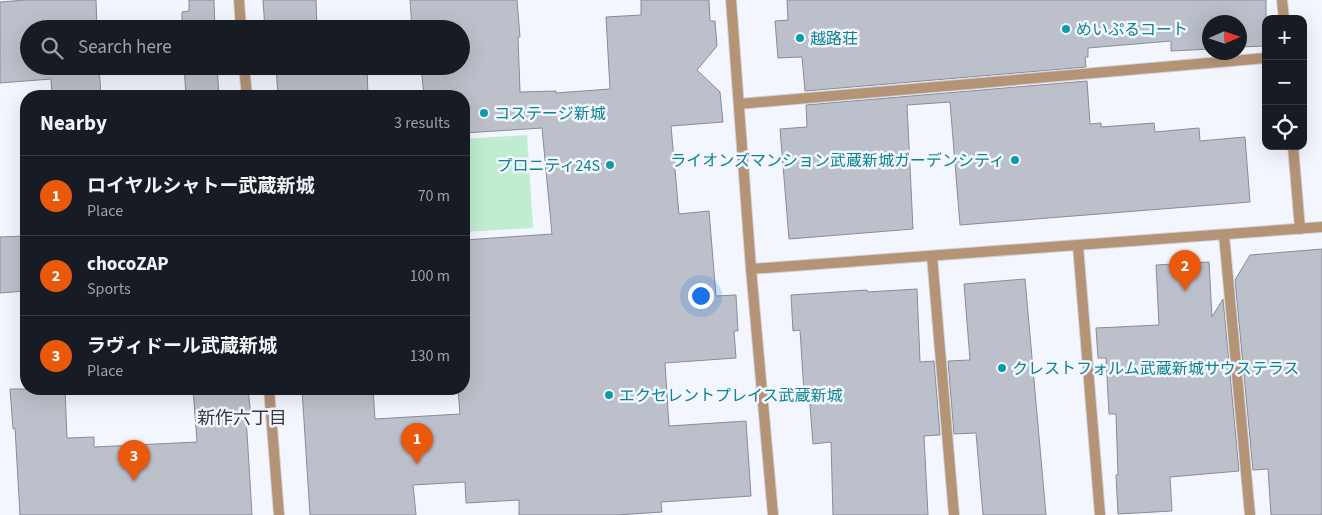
<!DOCTYPE html>
<html lang="en">
<head>
<meta charset="utf-8">
<style>
  body { margin:0; font-family:"Source Sans 3","Noto Sans JP",sans-serif; background:#242831; color:#f1f3f6 }
  .controls { position:absolute; right:15px; top:15px; display:grid; overflow:hidden; border-radius:10px; box-shadow:0 5px 20px #0002 }
  .controls button { width:45px; height:45px; display:grid; place-items:center; padding:0; border:0; border-bottom:1px solid #363941; background:#171b24; color:#f1f3f6; font:25px sans-serif }
  .compass { position:absolute; left:1202px; top:15px; width:45px; height:45px; border-radius:50%; background:#171b24; box-shadow:0 5px 20px #0002; rotate:87deg }
  .you { position:absolute; left:700px; top:295px; width:18px; height:18px; margin:-12px; border:4px solid #fff; border-radius:50%; background:#1a73e8; box-shadow:0 0 0 8px #1a73e833 }
  .badge { display:grid; place-items:center; width:32px; height:32px; border-radius:50%; background:#ea580c; color:#fff; font-size:16px; font-weight:700 }
  .pin { position:absolute; translate:-50% -41px; filter:drop-shadow(0 1px 2px #0008) }
  .pin::after { content:''; position:absolute; top:26px; width:18px; height:15px; background:inherit; clip-path:polygon(0 0,100% 0,50% 100%) }
  .list { margin:0; padding:0; list-style:none }
  h2 { display:flex; justify-content:space-between; align-items:center; height:65px; margin:0; padding:0 20px; font-size:21px }
  h2 small { font-size:16px; font-weight:400; color:#9ea1a6 }
  .list li { display:grid; grid-template-columns:32px 1fr auto; gap:15px; align-items:center; box-sizing:border-box; height:80px; padding:0 20px; border-top:1px solid #363941 }
  .list b { display:block; font-size:19px; white-space:nowrap }
  .list p { margin:0; font-size:16px; white-space:nowrap; color:#9ea1a6 }
  .list em { font-size:16px; font-style:normal; color:#9ea1a6 }
  .icon { flex:none; width:28px; height:28px; fill:none; stroke:currentColor; stroke-width:2; stroke-linecap:round; stroke-linejoin:round }
  .map { position:relative; flex:none; width:1322px; height:515px; overflow:hidden }
  .search { position:absolute; background:#171b24; box-shadow:0 5px 20px #0002; left:20px; top:20px; width:450px; height:55px; display:flex; align-items:center; gap:12px; box-sizing:border-box; padding:0 18px; border-radius:28px; color:#9ea1a6; font-size:19px }
  .panel { position:absolute; background:#171b24; box-shadow:0 5px 20px #0002; left:20px; top:90px; width:450px; height:305px; border-radius:20px }
  .map>svg:first-child { display:block }
  .green { fill:#c0ecd2 }
  .building { fill:#bcc0ca; stroke:#888c96 }
  .lines { fill:none; stroke-linecap:round; stroke-linejoin:round }
  .service-casing { stroke:#d1d4dc; stroke-width:12 }
  .minor-casing { stroke:#d1d4dc; stroke-width:12 }
  .tertiary-casing { stroke:#d1d4dc; stroke-width:12 }
  .service { stroke:#b59377; stroke-width:10 }
  .minor { stroke:#b59377; stroke-width:10 }
  .tertiary { stroke:#b59377; stroke-width:10 }
  .culture-dot { fill:#0f9aa8; stroke:#f3f6ff; stroke-width:2 }
  .labels { text-anchor:middle; stroke-width:5; stroke-linejoin:round; paint-order:stroke }
  .culture-label { font-size:16px; fill:#0d838f; stroke:#f3f6ff; text-anchor:start }
  .neighbourhood-label { font-size:18px; fill:#363941; stroke:#f3f6ff }
</style>
</head>
<body>
<div class="map">
<svg width="1322" height="515" viewBox="0 0 1322 515">
  <rect width="100%" height="100%" fill="#f3f6ff"/>
  <path class="green" d="M527,135L533,228L464,232V139Z"/>
  <g class="building">
    <path d="M25,0H96L97,29H29V66H99L101,96H52L51,79L0,83V2Z"/>
    <path d="M189,0H214L215,29H182V12L189,11Z"/>
    <path d="M263,0H316L317,29H265Z"/>
    <path d="M410,0H517L520,37H518L520,92L556,91V93L610,89L606,17L641,15V0H709L710,21H715L717,46L697,70L720,92L723,122L671,126L679,214L709,211L716,296L736,295L738,331H734L736,358L665,363L669,426L746,421L751,496L661,502L662,512L617,515H519V500L466,503L465,482L413,485L416,515H310L302,389H373L375,419L460,414L458,389H464V240L552,234L542,128L464,133V96H424L421,66H461V29H412Z"/>
    <path d="M787,0H1266V46L1240,47V22H1210V49L1171,51V41L1088,48V57H1085L1086,67L805,91L802,57L778,58L775,21L788,20Z"/>
    <path d="M184,66H217L219,96H186Z"/>
    <path d="M276,66H367L368,96H278Z"/>
    <path d="M1087,81L1090,124L1101,123V127L1154,123L1155,132L1199,128L1200,141L1245,137L1250,202L960,225L950,102L907,105L913,229L789,239L780,129L807,127L806,105Z"/>
    <path d="M26,236V291L0,293V237Z"/>
    <path d="M1322,249V515H1271L1268,469L1253,470L1235,280L1250,255Z"/>
    <path d="M1209,262L1212,317L1223,299L1239,471L1170,477L1172,511L1118,514L1116,475H1118L1116,414H1109L1106,358H1098L1096,328L1159,325L1156,265Z"/>
    <path d="M1025,279L1046,515H983L976,433L954,434L948,361L970,360L964,284Z"/>
    <path d="M917,289L920,362L934,361L940,435L924,436L928,515H833L831,442L813,444L809,393H804L800,330L793,331L791,295L867,290V292Z"/>
    <path d="M10,389H65L67,438L94,437V447L197,442L193,389H248L251,416H246L252,515H20L15,428L13,429Z"/>
  </g>
  <g class="lines">
    <defs>
      <path id="service" d="M739,104L1266,58"/>
      <g id="minor">
        <path d="M239,0L241,29"/>
        <path d="M1282,0L1284,19"/>
        <path d="M244,66L247,96"/>
        <path d="M1293,146L1300,229"/>
        <path d="M1224,235L1250,515"/>
        <path d="M1078,246L1100,515"/>
        <path d="M932,256L954,515"/>
        <path d="M751,269L1322,227"/>
        <path d="M269,389L279,515"/>
      </g>
      <path id="tertiary" d="M731,0L751,269L773,515"/>
    </defs>
    <use href="#service" class="service-casing"/>
    <use href="#minor" class="minor-casing"/>
    <use href="#tertiary" class="tertiary-casing"/>
    <use href="#service" class="service"/>
    <use href="#minor" class="minor"/>
    <use href="#tertiary" class="tertiary"/>
  </g>
  <g class="culture-dot">
    <circle cx="1066" cy="29" r="5"/>
    <circle cx="800" cy="38" r="5"/>
    <circle cx="484" cy="113" r="5"/>
    <circle cx="1015" cy="160" r="5"/>
    <circle cx="610" cy="165" r="5"/>
    <circle cx="1002" cy="368" r="5"/>
    <circle cx="609" cy="395" r="5"/>
  </g>
  <g class="labels">
    <g class="culture-label">
      <text x="1076" y="35">めいぷるコート</text>
      <text x="810" y="44">越路荘</text>
      <text x="494" y="119">コステージ新城</text>
      <text x="1005" y="166" text-anchor="end">ライオンズマンション武蔵新城ガーデンシティ</text>
      <text x="600" y="171" text-anchor="end">プロニティ24S</text>
      <text x="1012" y="374">クレストフォルム武蔵新城サウステラス</text>
      <text x="619" y="401">エクセレントプレイス武蔵新城</text>
    </g>
    <g class="neighbourhood-label">
      <text x="242" y="424">新作六丁目</text>
    </g>
  </g>
</svg>
<div class="controls">
<button>+</button>
<button>−</button>
<button><svg class="icon" aria-label="locate" viewBox="0 0 24 24"><circle cx="12" cy="12" r="6"/><path d="M12 2v4M12 18v4M2 12h4M18 12h4"/></svg></button>
</div>
<svg class="compass" viewBox="-18 -18 36 36"><path d="M0-13l5 13h-10z" fill="#e53935"/><path d="M0 13l5-13h-10z" fill="#9ea1a6"/></svg>
<div class="you"></div>
<div class="pin badge" style="left:417px;top:464px">1</div>
<div class="pin badge" style="left:1185px;top:291px">2</div>
<div class="pin badge" style="left:134px;top:481px">3</div>
<div class="search"><svg class="icon" aria-label="search" viewBox="0 0 24 24"><circle cx="10" cy="10" r="6"/><path d="M15 15l6 6"/></svg>Search here</div>
<section class="panel">
<h2>Nearby<small>3 results</small></h2>
<ul class="list">
<li><span class="badge">1</span><div><b>ロイヤルシャトー武蔵新城</b><p>Place</p></div><em>70 m</em></li>
<li><span class="badge">2</span><div><b>chocoZAP</b><p>Sports</p></div><em>100 m</em></li>
<li><span class="badge">3</span><div><b>ラヴィドール武蔵新城</b><p>Place</p></div><em>130 m</em></li>
</ul>
</section>
</div>
</body>
</html>
